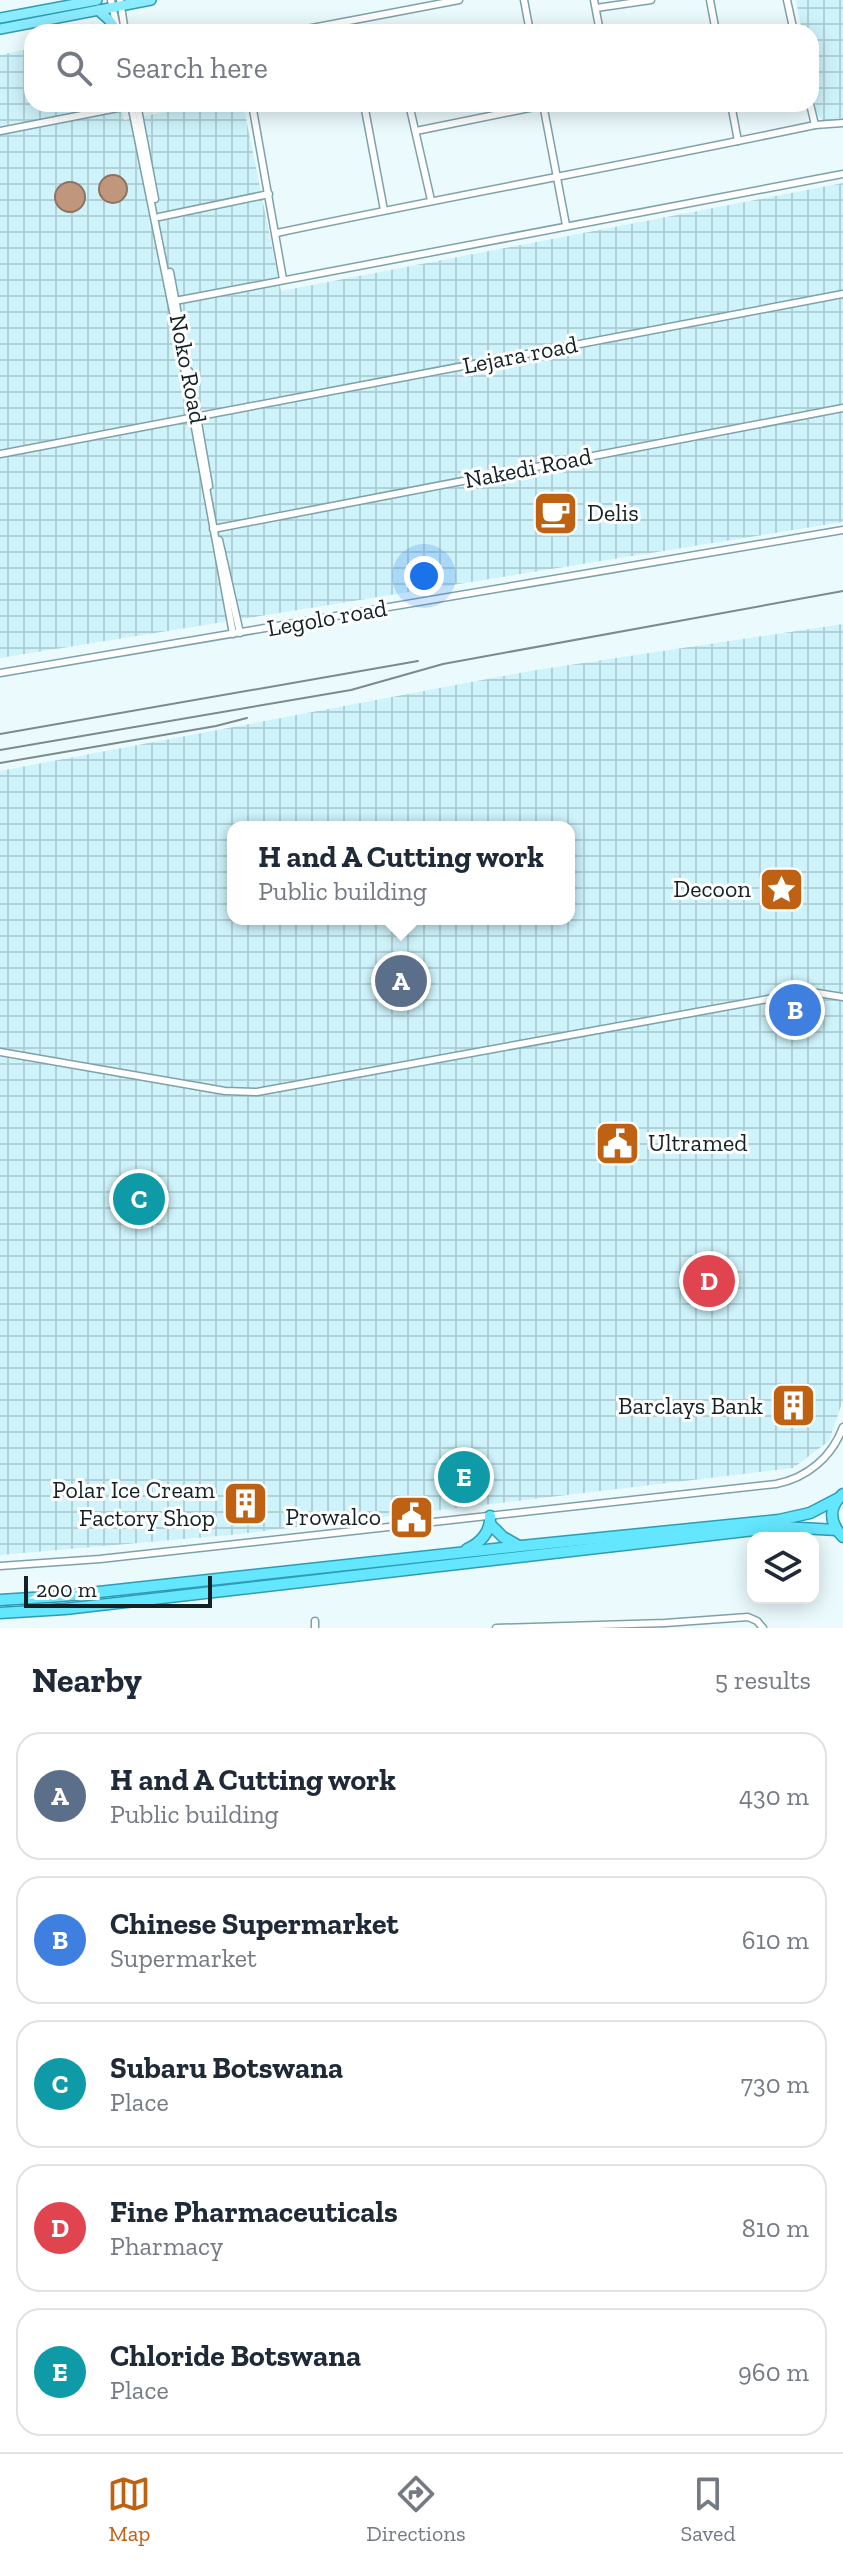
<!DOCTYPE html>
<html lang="en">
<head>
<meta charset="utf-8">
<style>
  body { margin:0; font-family:"Zilla Slab",serif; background:#f6f6f7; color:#1f2937 }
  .controls { position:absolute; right:24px; bottom:24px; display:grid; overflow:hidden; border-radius:16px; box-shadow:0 4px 20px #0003 }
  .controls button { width:72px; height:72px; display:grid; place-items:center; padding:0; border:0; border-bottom:2px solid #e0e1e3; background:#fff; color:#1f2937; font:40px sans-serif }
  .scale { position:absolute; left:24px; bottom:20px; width:188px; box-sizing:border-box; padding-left:8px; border:4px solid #132124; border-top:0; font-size:22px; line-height:28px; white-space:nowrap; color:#132124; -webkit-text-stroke:6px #fff; paint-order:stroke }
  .you { position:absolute; left:424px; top:576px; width:28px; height:28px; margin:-20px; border:6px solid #fff; border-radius:50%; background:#1a73e8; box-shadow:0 0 0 12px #1a73e833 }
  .badge { display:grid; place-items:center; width:52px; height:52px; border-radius:50%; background:#be6113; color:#fff; font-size:26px; font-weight:700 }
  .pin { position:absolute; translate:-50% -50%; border:4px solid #fff; box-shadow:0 2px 8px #0006 }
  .popup { position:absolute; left:227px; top:821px; width:348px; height:104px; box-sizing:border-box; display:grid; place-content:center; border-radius:16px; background:#fff; filter:drop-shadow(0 2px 6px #0005); font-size:26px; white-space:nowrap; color:#747a83 }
  .popup b { font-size:30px; color:#1f2937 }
  .popup::after { content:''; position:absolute; left:50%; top:100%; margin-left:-16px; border:16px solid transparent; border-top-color:#fff }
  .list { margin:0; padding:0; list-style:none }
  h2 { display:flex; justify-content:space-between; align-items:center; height:104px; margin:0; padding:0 32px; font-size:34px }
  h2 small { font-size:26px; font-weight:400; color:#747a83 }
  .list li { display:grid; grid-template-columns:52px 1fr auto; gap:24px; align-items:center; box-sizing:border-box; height:128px; margin:0 16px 16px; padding:0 16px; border:2px solid #e0e1e3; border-radius:24px }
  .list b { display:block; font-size:30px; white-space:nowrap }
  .list p { margin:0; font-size:26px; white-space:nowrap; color:#747a83 }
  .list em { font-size:26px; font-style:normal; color:#747a83 }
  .icon { flex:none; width:44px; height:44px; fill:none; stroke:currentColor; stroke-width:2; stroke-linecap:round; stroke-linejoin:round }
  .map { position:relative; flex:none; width:843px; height:1628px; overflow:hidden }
  .search { position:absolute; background:#fff; box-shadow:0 4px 20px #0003; left:24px; right:24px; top:24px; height:88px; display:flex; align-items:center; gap:20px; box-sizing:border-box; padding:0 28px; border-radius:24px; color:#747a83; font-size:30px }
  .sheet { height:824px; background:#fff }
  nav { display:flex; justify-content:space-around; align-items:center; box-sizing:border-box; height:112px; border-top:2px solid #e0e1e3; background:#fff; font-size:22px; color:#747a83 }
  nav a { display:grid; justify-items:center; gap:4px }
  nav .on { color:#be6113 }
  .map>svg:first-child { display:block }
  .industrial { fill:url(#industrial-grid); fill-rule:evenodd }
  .water { fill:#c0967d; stroke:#8c7362; stroke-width:2 }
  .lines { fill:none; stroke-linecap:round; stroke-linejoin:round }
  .minor-casing { stroke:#7ea1a9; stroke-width:9 }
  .primary-casing { stroke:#2f9cb2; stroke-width:12 }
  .trunk-casing { stroke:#2f9cb2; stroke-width:13 }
  .minor { stroke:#fff; stroke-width:6 }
  .primary { stroke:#8becfe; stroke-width:9 }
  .trunk { stroke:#64e6fe; stroke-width:10 }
  .rail { stroke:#7b8a8d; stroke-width:2 }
  .labels { text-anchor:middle; stroke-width:6; stroke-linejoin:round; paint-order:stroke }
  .street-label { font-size:24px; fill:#132124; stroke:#fff }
  .poi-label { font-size:24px; fill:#132124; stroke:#fff; text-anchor:end }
</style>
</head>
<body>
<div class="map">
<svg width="843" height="1628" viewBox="0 0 843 1628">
  <defs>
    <pattern id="industrial-grid" width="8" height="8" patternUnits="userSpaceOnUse" patternTransform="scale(2)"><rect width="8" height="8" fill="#cef3fb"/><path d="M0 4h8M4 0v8" fill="none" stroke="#b0d0d7"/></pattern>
  </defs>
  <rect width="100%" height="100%" fill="#ebfafd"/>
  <g class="industrial">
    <path d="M796,0H843V118L824,121L817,115L811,80V32H802Z"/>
    <path d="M32,48V104H121L124,120L208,104H243L281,291L843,183V522L0,658V55Z"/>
    <path d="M843,624V1400L829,1441L793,1468L230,1535L0,1555V771L530,671ZM233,827H569V919H233Z"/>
  </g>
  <g class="water">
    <circle cx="113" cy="189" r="14"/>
    <circle cx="70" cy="197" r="15"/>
  </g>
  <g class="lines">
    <defs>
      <g id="minor">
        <path d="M111,0L117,28"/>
        <path d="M120,0L125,32"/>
        <path d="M524,0L530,32"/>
        <path d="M594,0L600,32"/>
        <path d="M710,0L716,32"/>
        <path d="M787,0L794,32"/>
        <path d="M596,8L651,0"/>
        <path d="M291,32L459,0"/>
        <path d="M131,104L180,346L233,634"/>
        <path d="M137,104L155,199"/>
        <path d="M252,104L283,279"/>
        <path d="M364,104L384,210"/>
        <path d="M409,104L431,200"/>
        <path d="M543,104L566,225"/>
        <path d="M731,104L738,141"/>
        <path d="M810,104L815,125"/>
        <path d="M0,131L133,105"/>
        <path d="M416,131L549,104"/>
        <path d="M159,217L269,194"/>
        <path d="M277,233C456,195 636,163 815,125L843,123"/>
        <path d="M170,272L179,320"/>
        <path d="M175,301L843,174"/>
        <path d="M189,371L209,486"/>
        <path d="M0,454L843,294"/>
        <path d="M213,529L843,408"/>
        <path d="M219,540L240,633"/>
        <path d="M0,673L843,530"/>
        <path d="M0,1052L225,1091L257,1092L790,995L811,992L843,997"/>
        <path d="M0,1566L100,1559L776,1484C807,1478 832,1457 843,1427"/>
        <path d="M315,1621V1628"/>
        <path d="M496,1628L665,1623L748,1617L757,1621L763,1628"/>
      </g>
      <g id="primary">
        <path d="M98,10L109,20L117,32"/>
        <path d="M0,18L97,0"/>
        <path d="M0,29L151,0"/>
      </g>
      <g id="trunk">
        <path d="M843,1494C828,1507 829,1523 843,1537"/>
        <path d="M491,1525L503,1537L517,1545"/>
        <path d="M467,1549C481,1543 491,1531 490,1516"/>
        <path d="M0,1600L62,1596L521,1546L779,1520L810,1513L837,1499"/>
        <path d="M0,1613L65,1609L781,1527L837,1530"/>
      </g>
    </defs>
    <use href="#minor" class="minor-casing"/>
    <use href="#primary" class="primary-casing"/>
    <use href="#trunk" class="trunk-casing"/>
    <use href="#minor" class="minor"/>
    <use href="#primary" class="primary"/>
    <use href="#trunk" class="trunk"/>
    <g class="rail">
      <path d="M0,734L418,661"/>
      <path d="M0,750L351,690L443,664L843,591"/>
      <path d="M0,763L216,726L247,718"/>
    </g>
  </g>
  <defs>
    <symbol id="cafe-square" viewBox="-11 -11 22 22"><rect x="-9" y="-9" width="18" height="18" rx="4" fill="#be6113" stroke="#fff"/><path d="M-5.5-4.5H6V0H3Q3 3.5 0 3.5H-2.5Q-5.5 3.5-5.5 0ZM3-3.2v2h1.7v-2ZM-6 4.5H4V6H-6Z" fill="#fff"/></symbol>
    <symbol id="sight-square" viewBox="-11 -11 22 22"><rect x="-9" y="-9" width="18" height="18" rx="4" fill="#be6113" stroke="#fff"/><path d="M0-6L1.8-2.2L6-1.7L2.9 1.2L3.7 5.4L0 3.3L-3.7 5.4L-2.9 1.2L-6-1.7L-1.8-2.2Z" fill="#fff"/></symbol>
    <symbol id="civic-square" viewBox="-11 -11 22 22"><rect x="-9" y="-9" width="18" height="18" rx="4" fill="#be6113" stroke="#fff"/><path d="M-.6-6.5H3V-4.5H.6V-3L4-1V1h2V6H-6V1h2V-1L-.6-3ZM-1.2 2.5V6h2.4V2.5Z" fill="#fff"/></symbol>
    <symbol id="building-square" viewBox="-11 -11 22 22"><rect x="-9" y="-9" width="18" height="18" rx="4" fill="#be6113" stroke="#fff"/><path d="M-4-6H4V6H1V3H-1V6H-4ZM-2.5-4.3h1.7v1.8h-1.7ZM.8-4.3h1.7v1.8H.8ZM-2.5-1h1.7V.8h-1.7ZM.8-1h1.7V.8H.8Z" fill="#fff"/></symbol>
  </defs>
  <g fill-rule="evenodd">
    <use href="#cafe-square" x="530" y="488" width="51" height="51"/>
    <use href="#sight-square" x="756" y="864" width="51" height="51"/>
    <use href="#civic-square" x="592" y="1118" width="51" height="51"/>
    <use href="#building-square" x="768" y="1380" width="51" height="51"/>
    <use href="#building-square" x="220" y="1478" width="51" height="51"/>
    <use href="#civic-square" x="386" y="1492" width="51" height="51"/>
  </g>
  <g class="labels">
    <g class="street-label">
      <text transform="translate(520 355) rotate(-11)" y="8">Lejara road</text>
      <text transform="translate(188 369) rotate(79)" y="8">Noko Road</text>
      <text transform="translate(528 468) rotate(-11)" y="8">Nakedi Road</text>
      <text transform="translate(327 618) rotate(-10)" y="8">Legolo road</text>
    </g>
    <g class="poi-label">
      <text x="587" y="521" text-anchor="start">Delis</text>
      <text x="751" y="897">Decoon</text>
      <text x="648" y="1151" text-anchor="start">Ultramed</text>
      <text x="763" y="1414">Barclays Bank</text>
      <text x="215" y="1498">Polar Ice Cream<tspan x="215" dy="28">Factory Shop</tspan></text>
      <text x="381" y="1525">Prowalco</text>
    </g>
  </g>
</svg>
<div class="controls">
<button><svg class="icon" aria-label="layers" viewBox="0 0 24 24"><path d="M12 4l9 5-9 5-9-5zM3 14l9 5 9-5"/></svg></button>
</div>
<div class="scale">200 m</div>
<div class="you"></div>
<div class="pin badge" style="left:401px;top:981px;background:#5c6f8a">A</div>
<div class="popup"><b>H and A Cutting work</b>Public building</div>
<div class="pin badge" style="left:795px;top:1010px;background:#3f7fe0">B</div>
<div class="pin badge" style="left:139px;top:1199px;background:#0f9aa8">C</div>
<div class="pin badge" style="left:709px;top:1281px;background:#e0444e">D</div>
<div class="pin badge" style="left:464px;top:1477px;background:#0f9aa8">E</div>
<div class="search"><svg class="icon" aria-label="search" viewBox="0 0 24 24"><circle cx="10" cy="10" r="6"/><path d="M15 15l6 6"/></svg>Search here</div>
</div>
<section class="sheet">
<h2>Nearby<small>5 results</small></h2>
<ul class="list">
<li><span class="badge" style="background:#5c6f8a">A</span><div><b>H and A Cutting work</b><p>Public building</p></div><em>430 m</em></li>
<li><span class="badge" style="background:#3f7fe0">B</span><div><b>Chinese Supermarket</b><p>Supermarket</p></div><em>610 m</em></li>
<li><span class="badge" style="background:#0f9aa8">C</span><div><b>Subaru Botswana</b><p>Place</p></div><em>730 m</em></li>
<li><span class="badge" style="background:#e0444e">D</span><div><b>Fine Pharmaceuticals</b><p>Pharmacy</p></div><em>810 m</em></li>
<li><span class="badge" style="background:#0f9aa8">E</span><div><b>Chloride Botswana</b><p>Place</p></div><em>960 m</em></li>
</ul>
</section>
<nav>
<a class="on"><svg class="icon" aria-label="map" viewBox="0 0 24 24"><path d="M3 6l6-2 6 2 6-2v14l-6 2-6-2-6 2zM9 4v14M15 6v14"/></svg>Map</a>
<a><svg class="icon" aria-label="directions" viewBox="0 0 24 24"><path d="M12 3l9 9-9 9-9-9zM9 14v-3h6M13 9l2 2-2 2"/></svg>Directions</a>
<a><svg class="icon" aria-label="saved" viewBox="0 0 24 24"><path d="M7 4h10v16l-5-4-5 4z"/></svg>Saved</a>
</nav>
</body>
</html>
